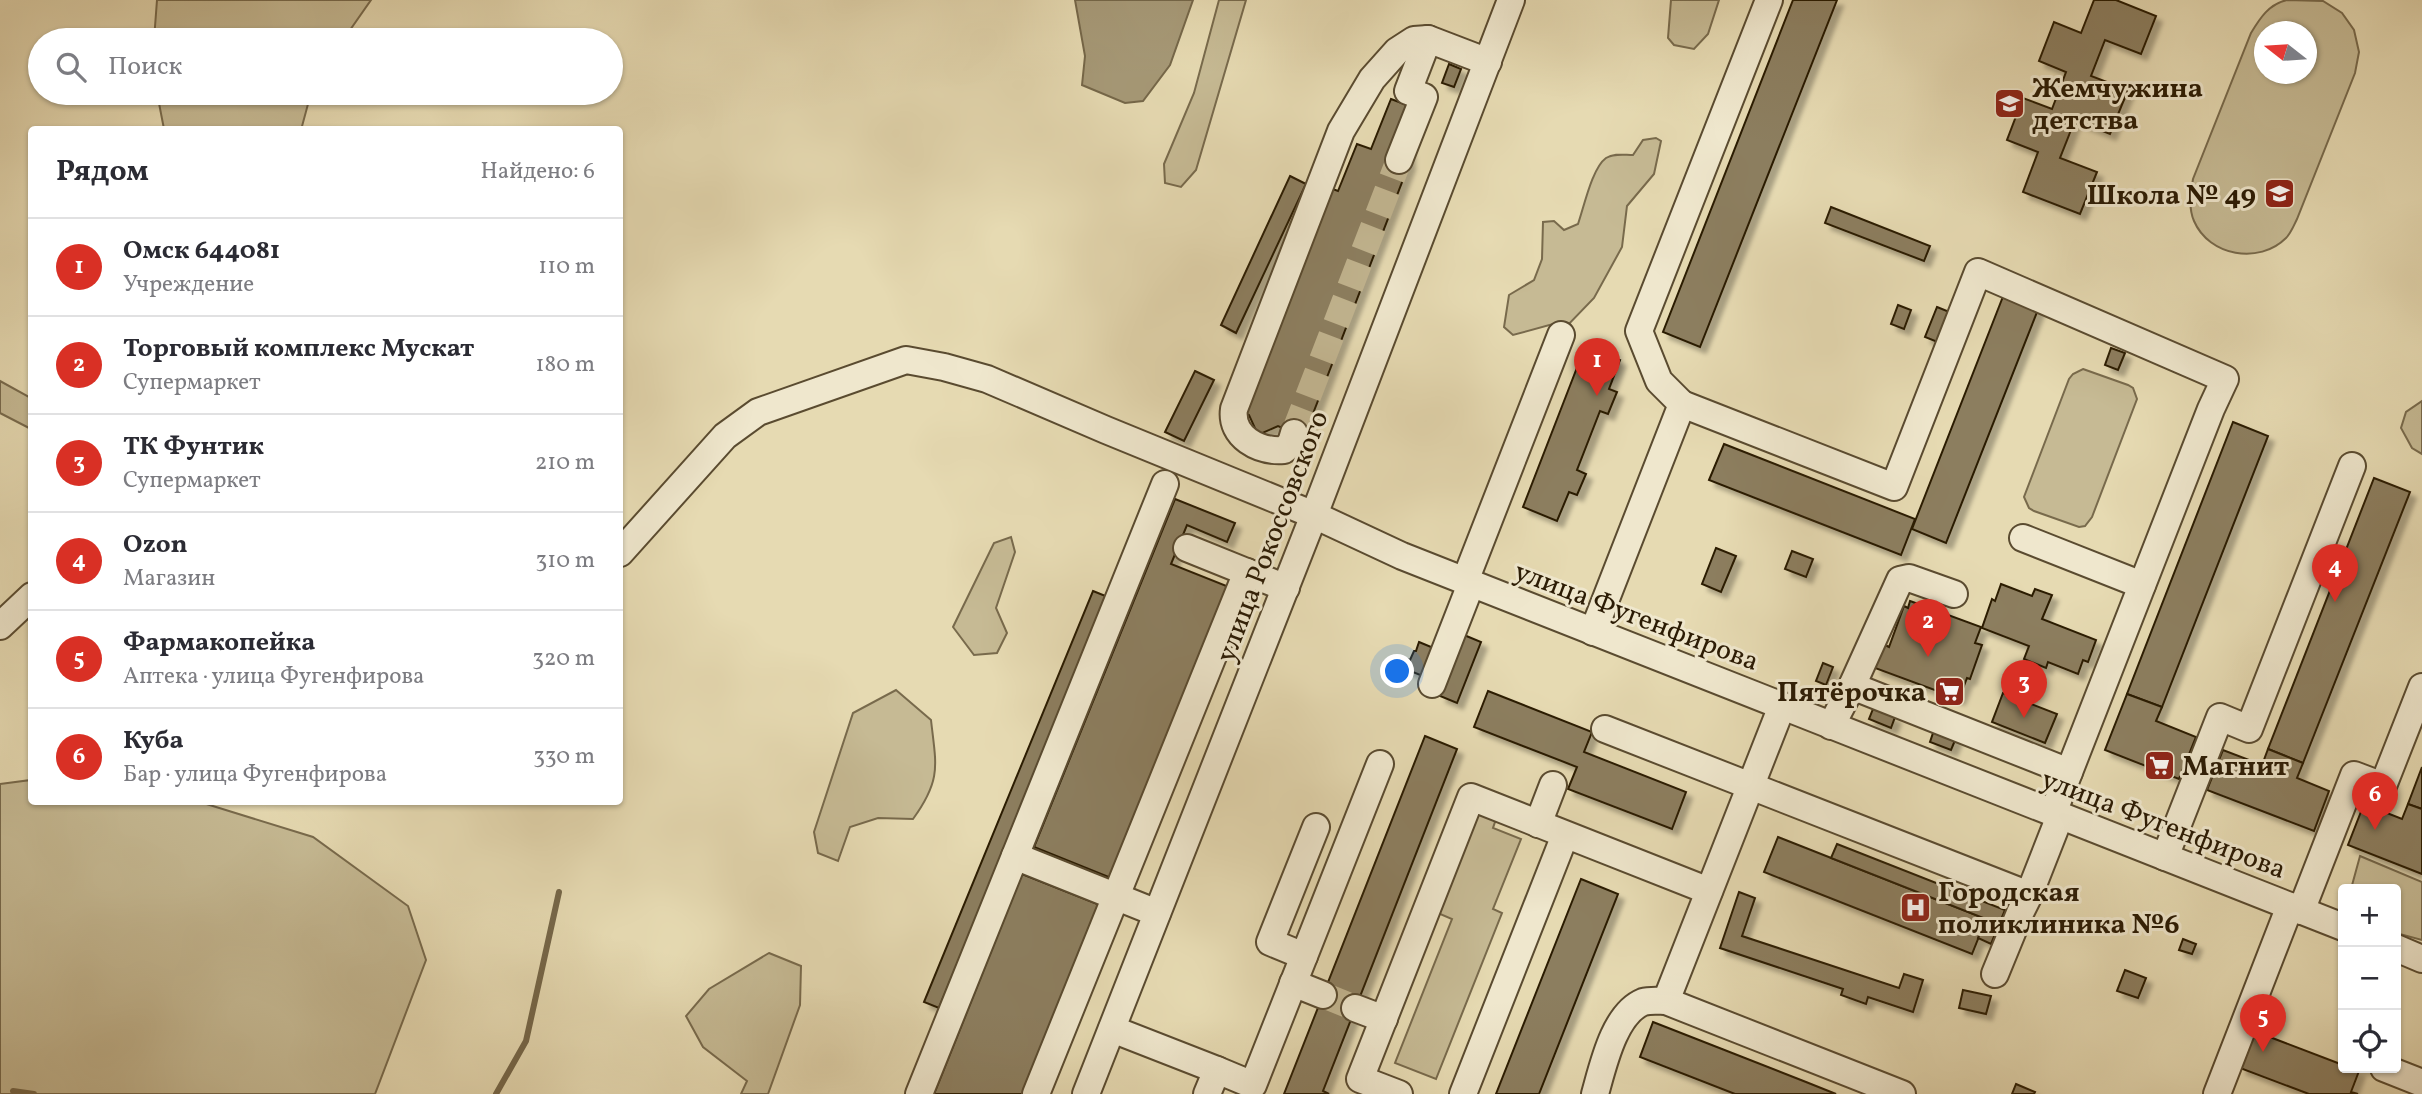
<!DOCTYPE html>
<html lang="ru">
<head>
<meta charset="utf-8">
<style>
  body { margin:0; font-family:Vollkorn,serif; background:#f7f7f7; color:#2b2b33 }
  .controls { position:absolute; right:21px; bottom:21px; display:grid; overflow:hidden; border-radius:7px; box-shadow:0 2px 5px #0004 }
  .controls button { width:63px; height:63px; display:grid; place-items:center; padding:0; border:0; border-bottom:2px solid #e1e1e2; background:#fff; color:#2b2b33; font:35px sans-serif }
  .compass { position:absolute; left:2254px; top:21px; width:63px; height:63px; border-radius:50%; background:#fff; box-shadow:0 2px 5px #0004; rotate:287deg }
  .you { position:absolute; left:1398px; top:672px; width:24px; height:24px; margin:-18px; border:5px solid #fff; border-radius:50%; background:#1a73e8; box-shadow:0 0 0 10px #1a73e833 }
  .badge { display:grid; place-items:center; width:46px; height:46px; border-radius:50%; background:#d93025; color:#fff; font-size:23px; font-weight:700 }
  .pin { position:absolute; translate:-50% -58px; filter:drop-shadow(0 2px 4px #0008) }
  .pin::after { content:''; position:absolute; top:37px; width:24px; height:21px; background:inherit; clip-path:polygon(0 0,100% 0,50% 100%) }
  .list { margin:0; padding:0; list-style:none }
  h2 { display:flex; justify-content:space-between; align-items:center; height:91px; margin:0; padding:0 28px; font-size:30px }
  h2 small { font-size:23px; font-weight:400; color:#7c7c81 }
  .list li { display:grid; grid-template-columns:46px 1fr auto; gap:21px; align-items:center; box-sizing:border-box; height:98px; padding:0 28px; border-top:2px solid #e1e1e2 }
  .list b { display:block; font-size:26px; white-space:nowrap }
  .list p { margin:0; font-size:23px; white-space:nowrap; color:#7c7c81 }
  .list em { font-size:23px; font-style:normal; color:#7c7c81 }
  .icon { flex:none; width:38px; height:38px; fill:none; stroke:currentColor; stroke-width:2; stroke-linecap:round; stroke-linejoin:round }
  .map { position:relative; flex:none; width:2422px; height:1094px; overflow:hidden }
  .search { position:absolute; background:#fff; box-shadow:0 2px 5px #0004; left:28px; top:28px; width:595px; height:77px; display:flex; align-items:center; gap:18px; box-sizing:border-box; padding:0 24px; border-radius:38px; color:#7c7c81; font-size:26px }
  .panel { position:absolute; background:#fff; box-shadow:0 2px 5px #0004; left:28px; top:126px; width:595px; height:679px; border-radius:7px }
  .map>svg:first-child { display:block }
  .green { fill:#c6ba94; stroke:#786a4c; stroke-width:2; fill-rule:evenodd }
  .water { fill:#a69977; stroke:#756749; stroke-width:2 }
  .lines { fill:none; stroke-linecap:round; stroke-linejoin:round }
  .stream { stroke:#756749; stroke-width:6 }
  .building { fill:#8c7e5e; stroke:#2b1b04; stroke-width:2; filter:url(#shadow) }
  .minor-tunnel { stroke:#c1b48f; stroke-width:26; stroke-dasharray:26 13; stroke-linecap:butt }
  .minor-casing { stroke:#5a4b30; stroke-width:30 }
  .minor { stroke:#efe7cd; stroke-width:26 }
  .labels { text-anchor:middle; stroke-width:6; stroke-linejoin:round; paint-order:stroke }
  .poi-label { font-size:28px; font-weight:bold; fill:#2b1b04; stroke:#efe7cd; text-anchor:start }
  .street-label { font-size:28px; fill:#2b1b04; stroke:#efe7cd }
</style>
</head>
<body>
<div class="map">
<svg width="2422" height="1094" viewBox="0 0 2422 1094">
  <defs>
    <filter id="shadow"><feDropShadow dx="6" dy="6" stdDeviation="2" flood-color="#0004"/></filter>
  </defs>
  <rect width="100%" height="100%" fill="#e6dab2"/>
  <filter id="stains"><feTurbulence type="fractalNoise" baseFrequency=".00286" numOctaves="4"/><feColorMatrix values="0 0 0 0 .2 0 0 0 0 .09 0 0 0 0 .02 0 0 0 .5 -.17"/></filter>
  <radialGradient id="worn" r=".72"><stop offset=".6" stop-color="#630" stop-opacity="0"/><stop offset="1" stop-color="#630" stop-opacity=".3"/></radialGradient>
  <g class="green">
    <path d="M157,0H371L343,40H154Z"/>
    <path d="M1219,0H1246L1196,170L1181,187L1165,183L1164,164L1194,93Z"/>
    <path d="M1671,0H1719L1708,34L1694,49L1674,45L1668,38Z"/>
    <path d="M2287,0L2323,1L2342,13L2354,30L2359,52L2355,73L2297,219C2294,225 2291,233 2286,238C2259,265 2209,256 2194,221C2188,207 2191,193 2193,179L2251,33C2260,18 2269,4 2287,0ZM2264,32H2306V74H2264Z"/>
    <path d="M157,93H314L308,104L301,130L164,129Z"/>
    <path d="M1656,138L1661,141L1654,174L1627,206L1622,247L1594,298L1566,327L1553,324L1513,335L1504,327L1509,295L1534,280L1542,259L1543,222L1554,221L1564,230L1578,224C1584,207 1592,168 1606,158C1614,153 1624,155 1633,155L1643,140Z"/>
    <path d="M2083,369L2128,385L2133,388L2137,399L2092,517L2085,526L2079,527L2034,511L2029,508L2024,497L2069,379L2073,374Z"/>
    <path d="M0,381L31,398V429L0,413Z"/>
    <path d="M2422,401V454L2412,448L2401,428L2406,412Z"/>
    <path d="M1011,537L1015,552L996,608L1007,633L997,653L974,655L953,627L994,543Z"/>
    <path d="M896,690L931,720C936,765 942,779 913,819L878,818L850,827L838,861L818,853L814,832L853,713Z"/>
    <path d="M31,780L32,802H200L313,837L408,906L426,960L375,1094H0V784Z"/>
    <path d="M1473,811L1496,819L1493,828L1521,839L1493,909L1502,913L1436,1079L1395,1063L1452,919L1433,911Z"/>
    <path d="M2360,856L2422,882V940L2396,933V889H2351Z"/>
    <path d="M769,953L801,966L800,1005L768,1094H741L747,1081L703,1047L686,1016L709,989Z"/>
  </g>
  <path class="water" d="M1075,0H1193L1170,65L1143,101L1125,103L1082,85L1085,56Z"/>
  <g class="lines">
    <g class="stream">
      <path d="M13,1091L34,1094"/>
      <path d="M496,1094L526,1041L559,892"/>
    </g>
  </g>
  <g class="building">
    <path d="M1793,0H1837L1700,347L1663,332Z"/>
    <path d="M2094,0H2116L2156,16L2141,54L2105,40L2091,76L2128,90L2110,134L2075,120L2060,158L2097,172L2080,214L2023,192L2038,152L2007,140L2023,98L2052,109L2066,72L2039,61L2054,22L2081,33Z"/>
    <path d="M1449,64L1461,69L1454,87L1442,83Z"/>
    <path d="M1391,99L1407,105L1409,164L1304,437L1278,426L1258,435L1249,415L1243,413L1330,188L1338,191L1357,144L1371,149Z"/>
    <path d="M1290,176L1306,184L1236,333L1221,325Z"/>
    <path d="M1831,207L1930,246L1924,261L1825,223Z"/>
    <path d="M2004,294L2039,307L1946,543L1912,529Z"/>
    <path d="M1898,305L1911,310L1904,329L1891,324Z"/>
    <path d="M1937,307L1952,313L1940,343L1925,337Z"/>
    <path d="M1585,347L1620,360L1609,389L1617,392L1608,414L1600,411L1577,470L1586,474L1577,495L1569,492L1557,521L1523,507Z"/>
    <path d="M2111,348L2125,353L2118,370L2105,365Z"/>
    <path d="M1195,371L1214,380L1184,441L1165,432Z"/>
    <path d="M2233,422L2268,436L2162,707L2127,694Z"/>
    <path d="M1724,444L1915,519L1901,555L1709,480Z"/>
    <path d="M2374,478L2410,492L2303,763L2268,749Z"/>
    <path d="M1175,499L1235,523L1227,542L1187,525L1171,564L1229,587L1111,878L1034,847Z"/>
    <path d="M1716,548L1736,556L1721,592L1702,584Z"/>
    <path d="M1792,551L1813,559L1806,577L1785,569Z"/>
    <path d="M2001,584L2032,596L2035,589L2052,595L2042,619L2096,640L2088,662L2083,660L2078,674L2048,662L2046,668L2024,659L2029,646L1982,628L1992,599L1995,601Z"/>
    <path d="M1093,591L1108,597L939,1008L924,1002Z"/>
    <path d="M1910,601L1981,627L1975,643L1982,645L1970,679L1967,678L1959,699L1875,668L1883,644L1889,647L1904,606L1908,608Z"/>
    <path d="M1464,635L1481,642L1457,703L1440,696Z"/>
    <path d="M1419,642L1436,649L1425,677L1403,668L1407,659L1410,660L1414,651H1416Z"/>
    <path d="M1823,663L1833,667L1826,685L1816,681Z"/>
    <path d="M1488,691L1592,732L1584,752L1686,792L1672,829L1568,789L1577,767L1474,727Z"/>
    <path d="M2003,693L2057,714L2045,743L1992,722Z"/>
    <path d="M2127,694L2162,707L2156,721L2196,737L2179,779L2105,750Z"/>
    <path d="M1873,709L1895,717L1891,728L1869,719Z"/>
    <path d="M1934,730L1956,738L1951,750L1930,742Z"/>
    <path d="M1425,736L1457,749L1323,1091L1329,1094H1284Z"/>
    <path d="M2268,749L2303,763L2297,778L2329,791L2314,831L2207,790L2223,750L2262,765Z"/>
    <path d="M2422,767V809L2408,804Z"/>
    <path d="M2364,804L2402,819L2408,804L2422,809V874L2348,845Z"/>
    <path d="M1778,837L1986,919L1972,954L1764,872Z"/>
    <path d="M1837,844L2005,910L1991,944L1978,938L1986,919L1831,858Z"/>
    <path d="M1022,874L1100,905L1023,1094H934Z"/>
    <path d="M1581,879L1618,894L1539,1094H1496Z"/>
    <path d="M1739,892L1755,898L1742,936L1899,988L1904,974L1923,980L1913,1012L1868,997L1866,1004L1841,995L1843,989L1720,948Z"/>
    <path d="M2183,939L2196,944L2192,954L2179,950Z"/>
    <path d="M2125,970L2146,978L2138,998L2117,991Z"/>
    <path d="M1963,990L1991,996L1986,1014L1959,1008Z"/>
    <path d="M1653,1022L1806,1082L1836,1094H1735L1640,1057Z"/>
    <path d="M2254,1031L2343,1065V1068L2359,1071L2351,1092L2358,1094H2309L2240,1068Z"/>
    <path d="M2016,1084L2035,1092L2034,1094H2012Z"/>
  </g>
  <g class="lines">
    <g class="minor-tunnel">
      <path d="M1294,433L1399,160"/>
      <path d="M1323,995L1355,1008"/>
    </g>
    <defs>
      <g id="minor">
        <path d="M1399,160L1424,97L1408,91L1428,39L1488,62"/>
        <path d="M1682,404L1894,487L1978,272L2225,379L2211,409L2053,813"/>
        <path d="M1294,433L1291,443L1284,450C1259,452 1230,437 1234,409L1341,131L1372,79L1397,51L1414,40L1428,39"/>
        <path d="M2023,538L2142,585"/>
        <path d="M1187,548L1286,588"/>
        <path d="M620,553L725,436L758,412L906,360L944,367L987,379L1106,430L1314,515L1402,556L2343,927"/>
        <path d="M1465,581L1561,335"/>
        <path d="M0,626L32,596"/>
        <path d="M1593,632L1682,404L1659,381L1639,331L1769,0"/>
        <path d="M1432,684L1471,584"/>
        <path d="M1852,686L2069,772"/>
        <path d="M1831,726L1852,686L1900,580L1909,578L1954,594"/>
        <path d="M1605,729L2029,895L2060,816"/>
        <path d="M1538,824L1553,785"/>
        <path d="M1015,856L1157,913"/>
        <path d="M2165,857L2220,717L2249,729L2352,466"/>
        <path d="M2301,911L2354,775L2383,786L2422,687"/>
        <path d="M2396,948L2422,959"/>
        <path d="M1304,956L1270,942L1316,827"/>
        <path d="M1995,974L2020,913L2029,895"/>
        <path d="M1293,983L1323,995"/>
        <path d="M1666,1001L1782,706"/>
        <path d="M1355,1008L1384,1019"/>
        <path d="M1112,1029L1217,1070L1207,1094"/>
        <path d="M2384,1068L2422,1083"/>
        <path d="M1217,1070L1253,1085L1380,764"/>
        <path d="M919,1094L1165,484"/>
        <path d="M1036,1094L1247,572"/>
        <path d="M1086,1094L1314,515L1511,0"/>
        <path d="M1399,1094L1360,1079L1471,797L1709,891"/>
        <path d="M1463,1094L1565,835"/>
        <path d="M1595,1094C1603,1066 1614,1014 1643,1002C1650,1000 1659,1001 1666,1001L1902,1094"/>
        <path d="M2217,1094L2290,906"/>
      </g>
    </defs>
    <use href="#minor" class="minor-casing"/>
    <use href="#minor" class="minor"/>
  </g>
  <defs>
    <symbol id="school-square" viewBox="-11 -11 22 22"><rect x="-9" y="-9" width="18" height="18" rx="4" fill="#8f2418" stroke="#efe7cd"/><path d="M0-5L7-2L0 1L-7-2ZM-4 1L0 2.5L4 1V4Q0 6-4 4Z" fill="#fff"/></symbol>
    <symbol id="supermarket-square" viewBox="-11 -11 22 22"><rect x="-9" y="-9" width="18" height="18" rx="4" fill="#8f2418" stroke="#efe7cd"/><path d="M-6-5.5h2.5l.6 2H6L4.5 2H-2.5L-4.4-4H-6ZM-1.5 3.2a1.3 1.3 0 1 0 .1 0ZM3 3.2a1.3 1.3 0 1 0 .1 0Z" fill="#fff"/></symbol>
    <symbol id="hospital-square" viewBox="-11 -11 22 22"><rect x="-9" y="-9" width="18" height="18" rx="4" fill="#8f2418" stroke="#efe7cd"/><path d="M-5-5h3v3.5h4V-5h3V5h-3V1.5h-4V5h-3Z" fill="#fff"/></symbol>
  </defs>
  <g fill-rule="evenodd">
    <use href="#school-square" x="1992" y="86" width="35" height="35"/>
    <use href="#school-square" x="2262" y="176" width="35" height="35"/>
    <use href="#supermarket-square" x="1932" y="674" width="35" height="35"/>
    <use href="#supermarket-square" x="2142" y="748" width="35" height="35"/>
    <use href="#hospital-square" x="1898" y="890" width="35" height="35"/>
  </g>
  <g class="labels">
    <g class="poi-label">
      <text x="2032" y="97">Жемчужина<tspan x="2032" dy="32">детства</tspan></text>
      <text x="2256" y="204" text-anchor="end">Школа № 49</text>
      <text x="1926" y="701" text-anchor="end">Пятёрочка</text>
      <text x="2182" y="775">Магнит</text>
      <text x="1938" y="901">Городская<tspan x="1938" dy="32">поликлиника №6</tspan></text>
    </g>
    <g class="street-label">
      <text transform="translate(1271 536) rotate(-69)" y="10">улица Рокоссовского</text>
      <text transform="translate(1637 615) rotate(21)" y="10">улица Фугенфирова</text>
      <text transform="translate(2164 823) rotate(21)" y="10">улица Фугенфирова</text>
    </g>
  </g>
  <rect width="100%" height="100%" filter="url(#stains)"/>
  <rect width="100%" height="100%" fill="url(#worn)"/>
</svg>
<div class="controls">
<button>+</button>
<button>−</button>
<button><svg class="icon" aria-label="locate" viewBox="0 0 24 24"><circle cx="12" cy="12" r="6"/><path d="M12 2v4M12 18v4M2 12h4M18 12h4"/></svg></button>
</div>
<svg class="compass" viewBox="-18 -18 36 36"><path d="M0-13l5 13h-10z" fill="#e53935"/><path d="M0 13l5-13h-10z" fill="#7c7c81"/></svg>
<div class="you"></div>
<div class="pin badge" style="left:1597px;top:396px">1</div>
<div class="pin badge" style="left:1928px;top:657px">2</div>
<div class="pin badge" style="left:2024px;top:718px">3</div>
<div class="pin badge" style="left:2335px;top:602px">4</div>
<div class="pin badge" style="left:2263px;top:1052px">5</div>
<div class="pin badge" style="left:2375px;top:830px">6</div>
<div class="search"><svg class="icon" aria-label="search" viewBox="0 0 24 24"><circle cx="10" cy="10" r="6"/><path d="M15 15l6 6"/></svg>Поиск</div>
<section class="panel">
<h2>Рядом<small>Найдено: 6</small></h2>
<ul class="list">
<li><span class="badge">1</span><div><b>Омск 644081</b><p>Учреждение</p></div><em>110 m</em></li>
<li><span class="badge">2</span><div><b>Торговый комплекс Мускат</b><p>Супермаркет</p></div><em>180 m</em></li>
<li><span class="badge">3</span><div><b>ТК Фунтик</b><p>Супермаркет</p></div><em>210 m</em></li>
<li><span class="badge">4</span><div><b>Ozon</b><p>Магазин</p></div><em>310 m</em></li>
<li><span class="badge">5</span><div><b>Фармакопейка</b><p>Аптека · улица Фугенфирова</p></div><em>320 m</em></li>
<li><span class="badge">6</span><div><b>Куба</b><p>Бар · улица Фугенфирова</p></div><em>330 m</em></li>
</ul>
</section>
</div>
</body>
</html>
